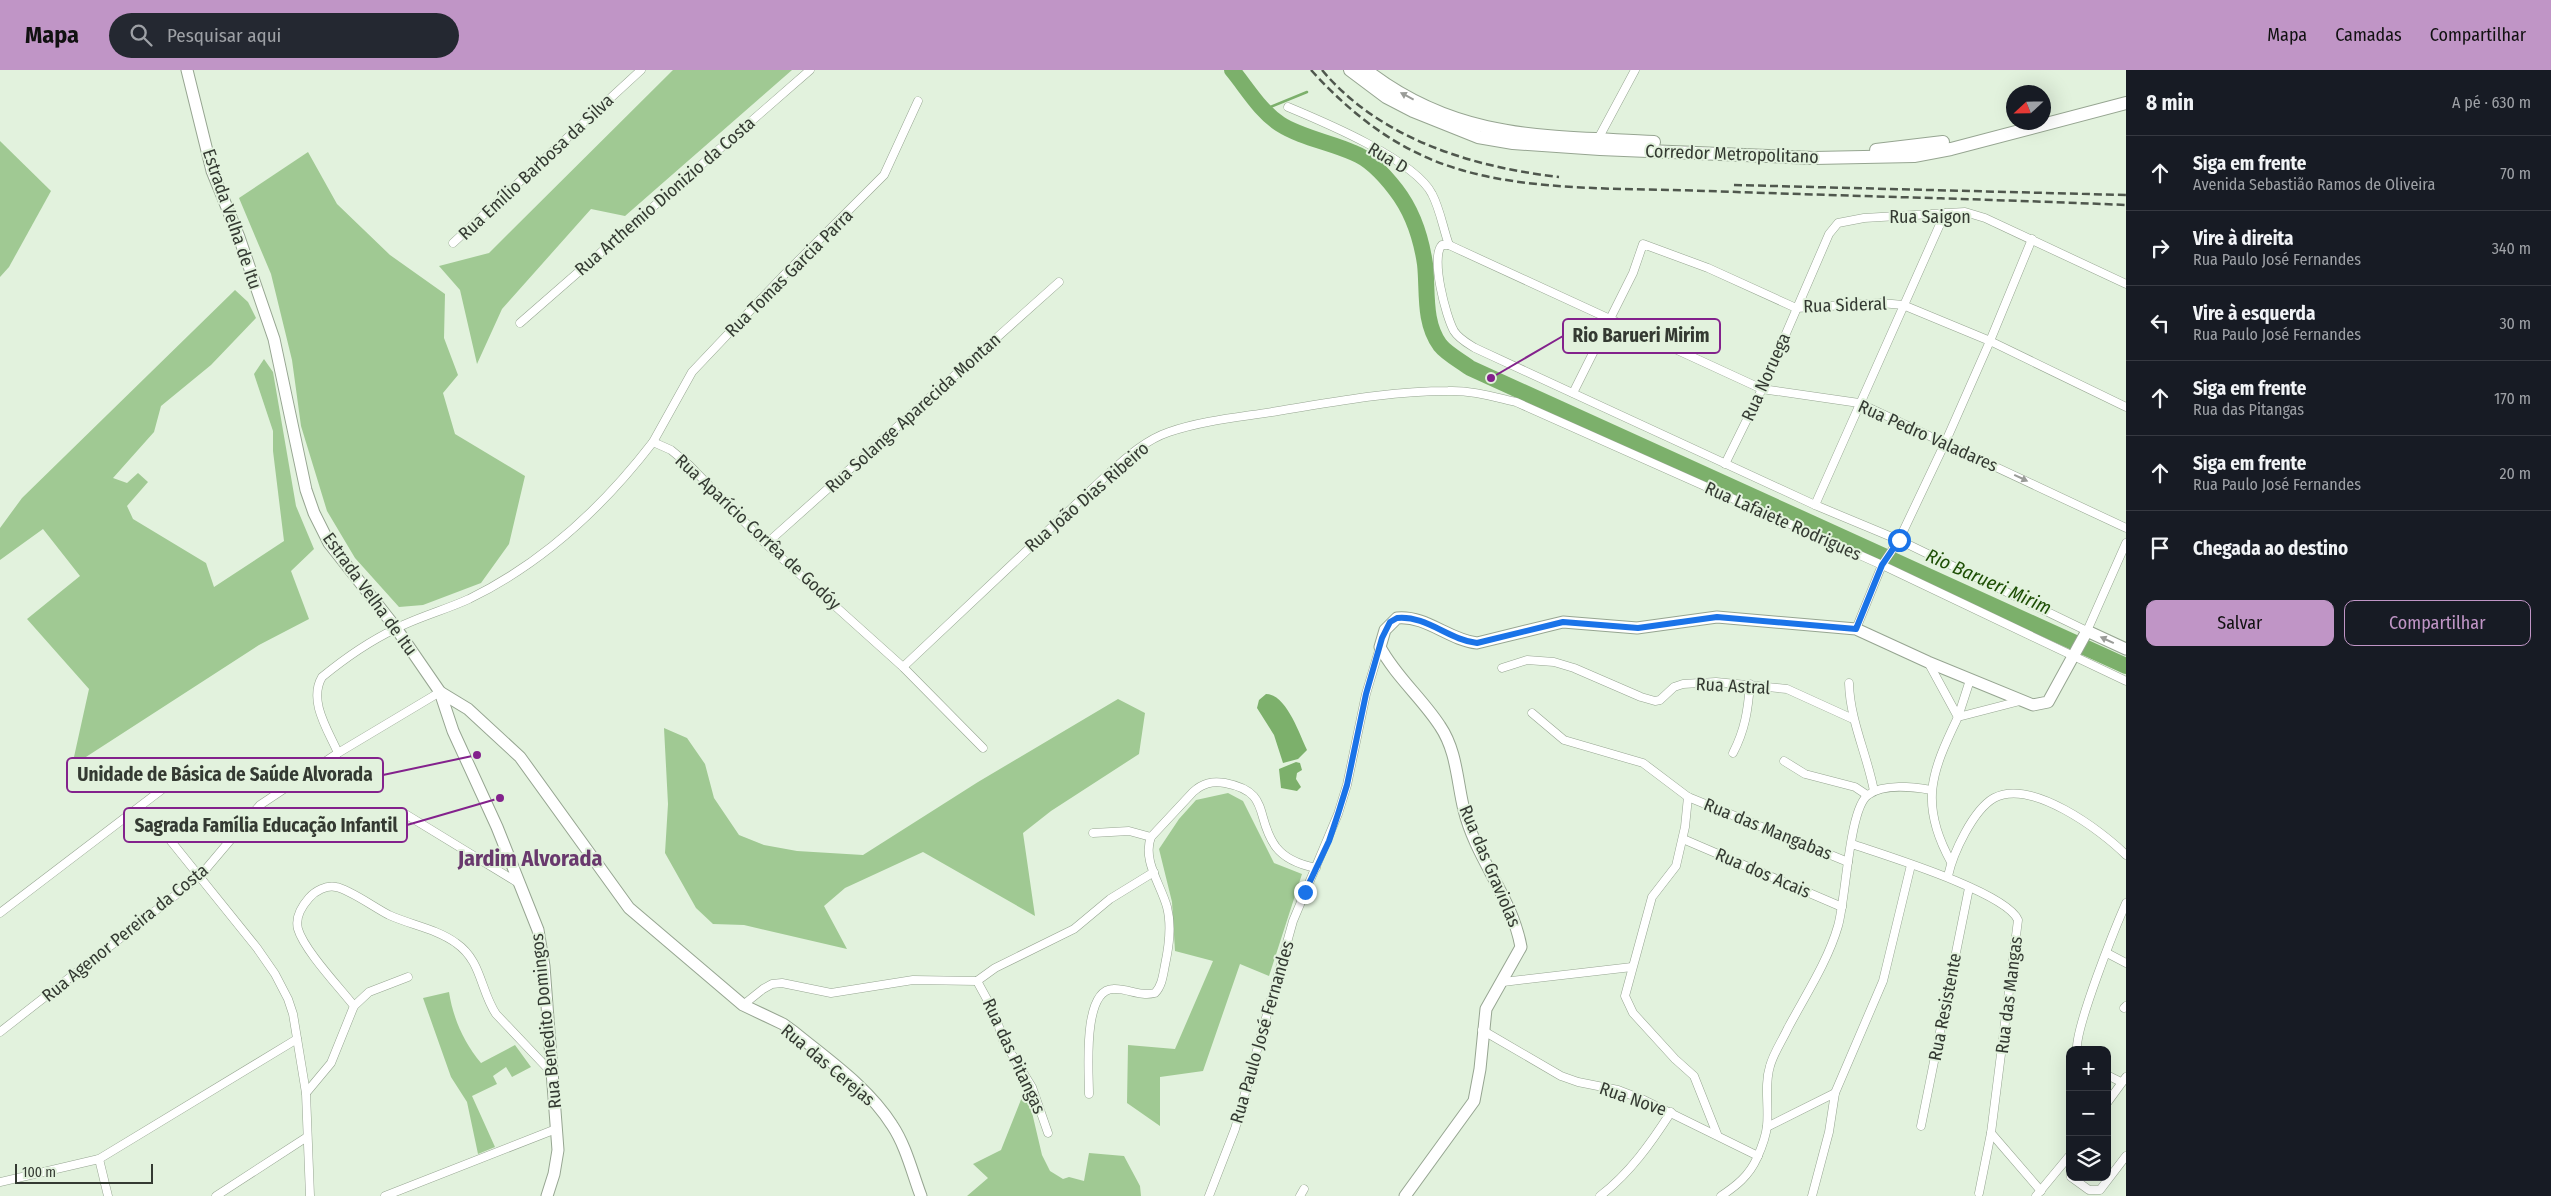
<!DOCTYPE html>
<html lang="pt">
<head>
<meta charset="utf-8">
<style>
  body { margin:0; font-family:"Fira Sans Condensed",sans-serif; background:#242831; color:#f1f3f6 }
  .controls { position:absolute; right:15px; bottom:15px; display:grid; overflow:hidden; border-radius:10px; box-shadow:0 5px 20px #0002 }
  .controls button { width:45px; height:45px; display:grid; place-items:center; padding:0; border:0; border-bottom:1px solid #363941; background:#171b24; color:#f1f3f6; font:25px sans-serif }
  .compass { position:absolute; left:2006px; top:15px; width:45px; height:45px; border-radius:50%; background:#171b24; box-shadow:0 5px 20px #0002; rotate:248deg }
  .scale { position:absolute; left:15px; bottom:12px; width:138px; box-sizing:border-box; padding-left:5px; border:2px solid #343a32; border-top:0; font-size:14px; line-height:18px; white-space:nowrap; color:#343a32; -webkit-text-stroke:4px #e2f2dd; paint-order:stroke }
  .stop { position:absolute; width:15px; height:15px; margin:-11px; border:4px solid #1a73e8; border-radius:50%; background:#fff }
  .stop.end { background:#1a73e8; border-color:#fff; box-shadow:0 1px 5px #0008 }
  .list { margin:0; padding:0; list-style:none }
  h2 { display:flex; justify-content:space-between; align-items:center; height:65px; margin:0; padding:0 20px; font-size:21px }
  h2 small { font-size:16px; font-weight:400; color:#9ea1a6 }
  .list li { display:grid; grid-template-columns:32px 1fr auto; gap:15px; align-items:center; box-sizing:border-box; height:75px; padding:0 20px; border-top:1px solid #363941 }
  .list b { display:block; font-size:19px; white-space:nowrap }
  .list p { margin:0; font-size:16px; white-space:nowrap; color:#9ea1a6 }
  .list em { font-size:16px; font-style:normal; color:#9ea1a6 }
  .actions { display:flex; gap:10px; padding:15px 20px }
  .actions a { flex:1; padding:11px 0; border:1px solid #c095c6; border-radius:10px; text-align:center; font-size:18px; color:#c095c6 }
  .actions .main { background:#c095c6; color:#111 }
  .icon { flex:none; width:28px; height:28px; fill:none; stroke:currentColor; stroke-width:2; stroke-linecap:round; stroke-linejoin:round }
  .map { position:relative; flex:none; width:2126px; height:1126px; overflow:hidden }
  header { display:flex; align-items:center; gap:30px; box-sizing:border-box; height:70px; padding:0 25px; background:#c095c6; color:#111 }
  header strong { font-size:24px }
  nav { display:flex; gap:28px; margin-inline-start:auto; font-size:18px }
  .search { width:350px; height:45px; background:#242831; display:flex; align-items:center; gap:12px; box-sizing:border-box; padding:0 18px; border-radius:28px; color:#9ea1a6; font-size:19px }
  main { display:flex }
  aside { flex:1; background:#171b24 }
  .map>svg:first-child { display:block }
  .green { fill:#a0c993 }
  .water { fill:#7cb06b }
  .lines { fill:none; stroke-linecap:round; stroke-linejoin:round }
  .stream { stroke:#7cb06b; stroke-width:2.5 }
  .river { stroke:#7cb06b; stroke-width:16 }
  .minor-casing { stroke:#96a591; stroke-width:9 }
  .secondary-casing { stroke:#96a591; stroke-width:13 }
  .primary-casing { stroke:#96a591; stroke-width:14 }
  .minor { stroke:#fff; stroke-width:8 }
  .secondary { stroke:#fff; stroke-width:11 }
  .primary { stroke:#fff; stroke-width:12 }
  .rail { stroke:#4f574d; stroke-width:2.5; stroke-dasharray:8 4; stroke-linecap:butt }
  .oneway { fill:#9a9c98 }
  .route { stroke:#1a73e8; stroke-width:6 }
  .labels { text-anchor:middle; stroke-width:4; stroke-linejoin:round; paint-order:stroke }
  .street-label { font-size:18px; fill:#343a32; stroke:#e2f2dd }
  .water-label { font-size:19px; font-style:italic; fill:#1d4e04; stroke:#e2f2dd }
  .district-label { font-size:22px; font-weight:bold; fill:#69396d; stroke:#e2f2dd }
  .leader { fill:none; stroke:#83228c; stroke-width:2 }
  .callout-dot { fill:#83228c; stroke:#e2f2dd; stroke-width:2 }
  .callout { fill:#e2f2dd; stroke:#83228c; stroke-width:2 }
  .callout-label { font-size:19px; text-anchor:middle; font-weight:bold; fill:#343a32 }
</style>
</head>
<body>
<header>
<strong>Mapa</strong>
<div class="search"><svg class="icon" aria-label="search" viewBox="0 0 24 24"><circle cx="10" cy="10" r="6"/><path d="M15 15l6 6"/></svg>Pesquisar aqui</div>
<nav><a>Mapa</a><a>Camadas</a><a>Compartilhar</a></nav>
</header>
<main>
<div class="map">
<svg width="2126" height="1126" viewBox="0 0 2126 1126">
  <rect width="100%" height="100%" fill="#e2f2dd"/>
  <g class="green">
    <path d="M673,0H792L625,146L591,139L502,239L477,294L460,220L439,196L489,183Z"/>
    <path d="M0,71L51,121L9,197L0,207Z"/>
    <path d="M308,82L337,134L390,185L445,224L444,268L458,305L443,323L455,364L525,406L509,474L481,513L423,535L399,537L355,488L327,441L301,356L292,290L271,204L239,128Z"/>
    <path d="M235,220L248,232L256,248L211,295L161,336L154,362L113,408L127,413L138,403L148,412L127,436L133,449L206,493L214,517L284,471L273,381V361L254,304L264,289L273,302L296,436L314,479L291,501L309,549L259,575L72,696L89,619L27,549L80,506L43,459L0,490V458L22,428Z"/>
    <path d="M1118,629L1145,643L1139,684L1051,741L1023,763L1035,846L923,782L845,818L824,836L847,879L744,855L713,854L696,838L665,783L668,734L664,658L687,668L705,694L714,728L739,765L764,775L797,781L863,785L978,712Z"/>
    <path d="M1228,723L1243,731L1274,793L1302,804L1269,906L1240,894L1203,1001L1160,1007V1056L1127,1033L1128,975L1175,979L1213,891L1175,881L1172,832L1159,779L1179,749L1196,730Z"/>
    <path d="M449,922C453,948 464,973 481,993L515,975L531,997L512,1007L506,997L493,1006L497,1014L472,1026L495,1077L478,1084L467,1032L451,1007L423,928Z"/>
    <path d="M1026,1017L1042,1085L1050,1101L1063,1109L1069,1107L1084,1111L1089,1083L1124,1086L1140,1116L1141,1126H967L988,1108L973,1094L1001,1080Z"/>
  </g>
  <g class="water">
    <path d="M1266,624C1286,624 1299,663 1307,680L1298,689L1283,693L1274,665L1257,638L1259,630Z"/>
    <path d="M1296,692L1300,693L1302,700L1297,703L1296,709L1301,717L1297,721L1281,718L1279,699Z"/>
  </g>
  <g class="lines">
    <path class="stream" d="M1263,40L1307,22"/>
    <path class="river" d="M1232,0C1247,18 1260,41 1280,54C1302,68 1330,72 1354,83C1370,89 1386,107 1396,120C1413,142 1421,167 1425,194C1428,220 1423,252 1440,275C1447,284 1461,291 1470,298L2126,596"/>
    <defs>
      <g id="minor">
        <path d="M1288,37C1324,52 1415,90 1432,124C1440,139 1443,158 1449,175"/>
        <path d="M1598,69L1635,0"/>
        <path d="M453,173L641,0"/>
        <path d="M1449,175H1442C1430,187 1446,247 1454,261C1459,269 1467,273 1475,278L1815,435L1899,470L2087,561L2126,473"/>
        <path d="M1449,175L1762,319L1859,333L2126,458"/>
        <path d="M520,253L810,0"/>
        <path d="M1573,323L1633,203L1643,174L1708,198L1796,238L1881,233L1903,235L1990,271L2126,337"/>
        <path d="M653,372L692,302L782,207L884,105L918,31"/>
        <path d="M1725,394L1762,319L1829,164L1838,153L1864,148L1965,142L1985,148L2126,214"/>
        <path d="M1815,435L1945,143"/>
        <path d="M766,474L1059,212"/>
        <path d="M1856,559L1882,495L1899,470L1945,373L1990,271L2032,169"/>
        <path d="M1928,592L1958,647L1970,610"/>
        <path d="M903,597L1107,405C1126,388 1145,370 1169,362C1204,350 1242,347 1278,341C1334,332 1391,321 1448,321C1471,320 1494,327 1516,332L1882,495L2126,611"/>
        <path d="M1502,598L1527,590L1554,592L1574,598L1641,627L1655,631L1660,630L1674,617L1683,614L1716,612L1787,619L1853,649"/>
        <path d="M1849,613C1850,651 1867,684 1874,721"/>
        <path d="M1532,643L1564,670L1643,693L1688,727L1848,792"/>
        <path d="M338,683C328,660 308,631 322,607C344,589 370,571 395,559C418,547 445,540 469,529C543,493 603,437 653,372L671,380L689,395L766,474L903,597L983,678"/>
        <path d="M1733,683C1745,660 1748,640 1750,614"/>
        <path d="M1784,691L1805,704L1855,717L1867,725"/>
        <path d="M1688,727L1685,757L1676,796L1652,827L1625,926L1633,943L1675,989L1694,1006L1717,1064"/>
        <path d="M402,742L520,814"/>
        <path d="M1093,763L1129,761L1151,767"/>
        <path d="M166,765L257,878L275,904L288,929L293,944L306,1023L310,1126"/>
        <path d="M1683,769L1842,837"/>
        <path d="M1852,774C1884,785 2006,822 2018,850L1991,1063L1979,1123"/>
        <path d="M1951,792C1919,734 1931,703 1958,647L2020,631"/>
        <path d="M1948,806C1953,783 1973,740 1994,728C2031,708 2101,760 2126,785"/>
        <path d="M0,843L198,692"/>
        <path d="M2107,883L2126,893"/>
        <path d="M977,911L995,898L1074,859L1110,829L1154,802"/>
        <path d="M977,911L995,944L1003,970L1032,1017L1048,1063"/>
        <path d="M1503,912L1632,897"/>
        <path d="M743,935L763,919L772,914L782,913L831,923L913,910L977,911"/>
        <path d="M354,936L369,922L408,907"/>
        <path d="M2124,938L2126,936"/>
        <path d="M1482,960L1561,1006L1578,1012L1618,1020L1644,1030L1758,1086"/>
        <path d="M0,962L200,806L260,735L338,683L440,622"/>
        <path d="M2077,980C2075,958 2115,858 2126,833"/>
        <path d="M2107,1005L2121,1012"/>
        <path d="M306,1023L331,993L354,936C340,918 304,880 298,859C295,848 302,836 309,828C315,821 326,815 336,817C349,819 375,838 389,845C411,855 437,859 456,873C482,891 480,920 496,944L552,1003"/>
        <path d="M1089,1024C1089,1003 1082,920 1113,919C1128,918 1140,927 1155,923C1162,916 1163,905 1165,895C1169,876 1172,856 1167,837C1161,815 1142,790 1151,767L1193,722C1203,713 1212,711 1225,713C1272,722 1254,747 1276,777C1286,790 1301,795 1316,798"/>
        <path d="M2107,1033L2126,1007"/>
        <path d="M1921,1056L1969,818"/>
        <path d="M1767,1057L1835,1023"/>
        <path d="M1991,1063L2041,1121"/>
        <path d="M99,1089L108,1126"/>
        <path d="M2071,1107L2089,1120H2100L2126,1086"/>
        <path d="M0,1112L99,1089L297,969"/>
        <path d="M216,1126L307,1067"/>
        <path d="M385,1126L556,1059"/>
        <path d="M1209,1126L1235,1059L1293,851L1338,744L1347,715L1366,624L1380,577"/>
        <path d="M1300,1126L1304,1119"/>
        <path d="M1600,1126C1630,1103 1651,1073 1671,1042"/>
        <path d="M1721,1126C1736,1116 1749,1106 1757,1088C1761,1079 1766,1066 1767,1056C1769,1036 1764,1015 1770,996C1774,982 1782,971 1788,958C1805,926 1828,891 1838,856C1846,829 1849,738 1868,725C1884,713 1913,717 1931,720"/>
        <path d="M1812,1126L1829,1062L1835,1023L1883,911L1911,795"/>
        <path d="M2036,1126L2070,1085"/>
      </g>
      <g id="secondary">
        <path d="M187,0L212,101L239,167L274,269L306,420L314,443L329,473L396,558L440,622L468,639L520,687L629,838L743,935L783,954L794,962C828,990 868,1017 892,1055C906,1076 912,1102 921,1126"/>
        <path d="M440,622L453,661L497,757L538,860L544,896L558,1080L554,1104L547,1126"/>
        <path d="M1405,1126L1474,1031L1480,999L1486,939L1521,877C1512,827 1476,789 1464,740C1457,712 1457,681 1440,656C1422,628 1396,607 1380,577L1385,560L1397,548C1426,545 1449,570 1477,573L1563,552L1637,558L1717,547L1856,559L1928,592L2033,635L2048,632L2087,561L2126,579"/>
      </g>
      <g id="primary">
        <path d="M1350,0L1386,27L1413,41L1478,67L1513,73L1600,79L1814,88L1914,86L1951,79L2126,33"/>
        <path d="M1366,0C1457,71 1545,66 1654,72"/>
        <path d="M1876,80L1943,72"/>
      </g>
    </defs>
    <use href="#minor" class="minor-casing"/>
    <use href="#secondary" class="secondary-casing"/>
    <use href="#primary" class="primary-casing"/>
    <use href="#minor" class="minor"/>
    <use href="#secondary" class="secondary"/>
    <use href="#primary" class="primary"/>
    <g class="rail">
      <path d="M1311,0C1352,45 1398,81 1458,99C1533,122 1629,118 1708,121C1847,126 1987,129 2126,135"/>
      <path d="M1322,0C1380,69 1472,97 1559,107"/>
      <path d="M1734,115L2126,125"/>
    </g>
  </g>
  <defs><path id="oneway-solid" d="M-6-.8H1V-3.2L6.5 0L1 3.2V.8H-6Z" transform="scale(1.25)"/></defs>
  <g class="oneway">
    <use href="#oneway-solid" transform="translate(1407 26) rotate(-152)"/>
    <use href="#oneway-solid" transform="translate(2021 408) rotate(25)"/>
    <use href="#oneway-solid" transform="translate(2107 570) rotate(-155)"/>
  </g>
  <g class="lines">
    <path class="route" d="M1305,822L1329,771L1338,744L1347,715L1366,624L1382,568L1390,552L1397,548C1426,545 1449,570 1477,573L1563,552L1638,558L1717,547L1856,559L1882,495L1899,470"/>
  </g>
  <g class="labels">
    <g class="street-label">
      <text transform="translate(1732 84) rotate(2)" y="6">Corredor Metropolitano</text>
      <text transform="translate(1388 88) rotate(31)" y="6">Rua D</text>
      <text transform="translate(536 97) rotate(-43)" y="6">Rua Emílio Barbosa da Silva</text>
      <text transform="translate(665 126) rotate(-41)" y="6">Rua Arthemio Dionizio da Costa</text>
      <text x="1930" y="153">Rua Saigon</text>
      <text transform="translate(232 149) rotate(71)" y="6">Estrada Velha de Itu</text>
      <text transform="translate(789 203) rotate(-45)" y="6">Rua Tomas Garcia Parra</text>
      <text transform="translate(1845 235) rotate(-2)" y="6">Rua Sideral</text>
      <text transform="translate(1766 307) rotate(-66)" y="6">Rua Noruega</text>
      <text transform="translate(913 343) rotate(-42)" y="6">Rua Solange Aparecida Montan</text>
      <text transform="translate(1928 366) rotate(24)" y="6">Rua Pedro Valadares</text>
      <text transform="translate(1087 427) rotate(-41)" y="6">Rua João Dias Ribeiro</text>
      <text transform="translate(1783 451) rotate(24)" y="6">Rua Lafaiete Rodrigues</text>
      <text transform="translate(758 462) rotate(43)" y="6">Rua Aparício Corrêa de Godóy</text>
      <text transform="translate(370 524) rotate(54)" y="6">Estrada Velha de Itu</text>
      <text transform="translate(1733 616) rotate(3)" y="6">Rua Astral</text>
      <text transform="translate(1768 759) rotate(22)" y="6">Rua das Mangabas</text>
      <text transform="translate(1490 796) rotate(67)" y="6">Rua das Graviolas</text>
      <text transform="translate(1763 803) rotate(23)" y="6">Rua dos Acais</text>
      <text transform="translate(125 863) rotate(-39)" y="6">Rua Agenor Pereira da Costa</text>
      <text transform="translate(2009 925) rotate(-83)" y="6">Rua das Mangas</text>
      <text transform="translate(1945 937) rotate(-79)" y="6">Rua Resistente</text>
      <text transform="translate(546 951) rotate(-96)" y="6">Rua Benedito Domingos</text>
      <text transform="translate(1262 962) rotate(-74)" y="6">Rua Paulo José Fernandes</text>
      <text transform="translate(1014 986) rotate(65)" y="6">Rua das Pitangas</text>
      <text transform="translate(828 995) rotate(40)" y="6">Rua das Cerejas</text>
      <text transform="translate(1633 1029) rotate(19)" y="6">Rua Nove</text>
    </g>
    <g class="water-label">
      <text transform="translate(1989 511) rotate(24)" y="7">Rio Barueri Mirim</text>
    </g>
    <g class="district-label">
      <text x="530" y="796">Jardim Alvorada</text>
    </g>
  </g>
  <path class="leader" d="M1491 308L1563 266M477 685L383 705M500 728L407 755"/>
  <g class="callout-dot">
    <circle cx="1491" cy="308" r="5"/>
    <circle cx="477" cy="685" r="5"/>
    <circle cx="500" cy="728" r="5"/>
  </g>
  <g class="callout">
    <rect x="1563" y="249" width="157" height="34" rx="5"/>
    <rect x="67" y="688" width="316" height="34" rx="5"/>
    <rect x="124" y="738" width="283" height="34" rx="5"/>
  </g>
  <g class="callout-label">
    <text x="1641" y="272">Rio Barueri Mirim</text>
    <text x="225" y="711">Unidade de Básica de Saúde Alvorada</text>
    <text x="266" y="762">Sagrada Família Educação Infantil</text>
  </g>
</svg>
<div class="controls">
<button>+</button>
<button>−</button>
<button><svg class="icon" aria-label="layers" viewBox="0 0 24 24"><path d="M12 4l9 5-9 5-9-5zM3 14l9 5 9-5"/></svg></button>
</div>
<svg class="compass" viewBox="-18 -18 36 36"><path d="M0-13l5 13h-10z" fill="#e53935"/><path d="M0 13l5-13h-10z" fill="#9ea1a6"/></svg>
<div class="scale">100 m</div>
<div class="stop" style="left:1899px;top:470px"></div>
<div class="stop end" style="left:1305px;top:822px"></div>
</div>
<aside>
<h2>8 min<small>A pé · 630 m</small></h2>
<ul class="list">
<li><svg class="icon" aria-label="ahead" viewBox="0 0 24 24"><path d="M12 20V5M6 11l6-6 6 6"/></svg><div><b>Siga em frente</b><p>Avenida Sebastião Ramos de Oliveira</p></div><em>70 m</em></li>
<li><svg class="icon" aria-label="right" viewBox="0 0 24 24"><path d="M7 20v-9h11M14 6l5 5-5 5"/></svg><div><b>Vire à direita</b><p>Rua Paulo José Fernandes</p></div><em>340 m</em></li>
<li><svg class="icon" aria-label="left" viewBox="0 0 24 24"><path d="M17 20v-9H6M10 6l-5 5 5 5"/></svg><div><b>Vire à esquerda</b><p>Rua Paulo José Fernandes</p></div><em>30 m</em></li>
<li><svg class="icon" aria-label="ahead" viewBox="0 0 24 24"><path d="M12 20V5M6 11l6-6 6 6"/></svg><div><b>Siga em frente</b><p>Rua das Pitangas</p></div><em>170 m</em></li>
<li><svg class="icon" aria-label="ahead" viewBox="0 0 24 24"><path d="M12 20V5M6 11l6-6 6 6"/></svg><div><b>Siga em frente</b><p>Rua Paulo José Fernandes</p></div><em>20 m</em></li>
<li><svg class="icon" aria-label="arrive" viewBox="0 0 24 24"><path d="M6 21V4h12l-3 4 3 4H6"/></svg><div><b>Chegada ao destino</b></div></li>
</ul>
<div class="actions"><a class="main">Salvar</a><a>Compartilhar</a></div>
</aside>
</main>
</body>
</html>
